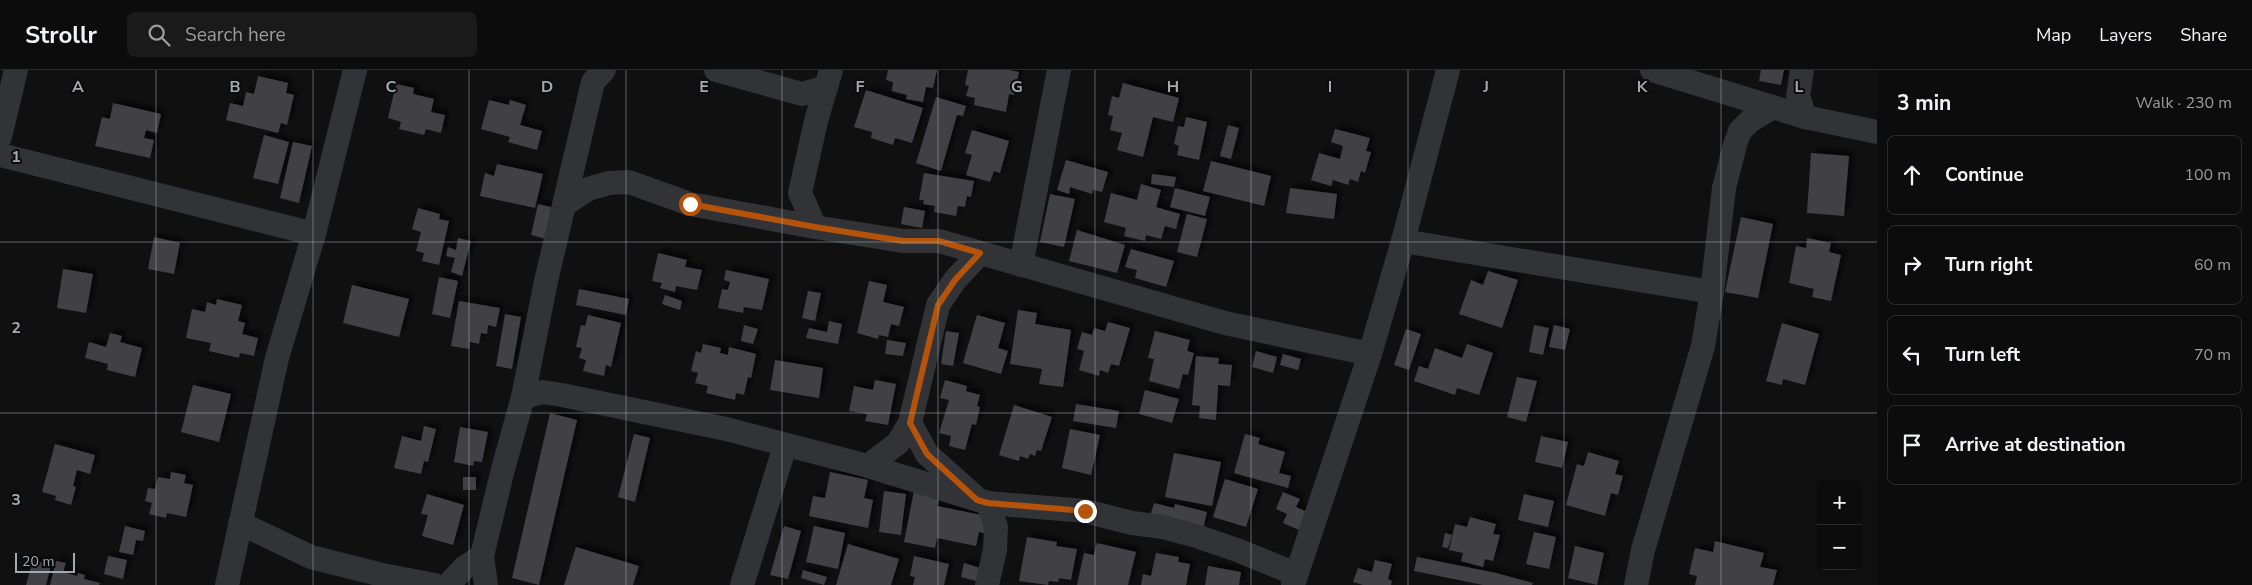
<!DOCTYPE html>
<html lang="en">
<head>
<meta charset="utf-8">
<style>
  body { margin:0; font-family:"Nunito Sans",sans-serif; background:#1a1a1b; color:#f1f3f6 }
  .controls { position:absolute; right:15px; bottom:15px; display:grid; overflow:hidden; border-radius:8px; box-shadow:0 5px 20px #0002 }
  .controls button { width:45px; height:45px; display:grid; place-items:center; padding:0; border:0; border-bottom:1px solid #2c2c2e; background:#0c0c0d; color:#f1f3f6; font:25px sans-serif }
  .scale { position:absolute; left:15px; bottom:12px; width:60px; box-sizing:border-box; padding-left:5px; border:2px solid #a1aab1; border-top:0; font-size:14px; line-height:18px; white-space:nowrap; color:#a1aab1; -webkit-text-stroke:4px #0b0b0c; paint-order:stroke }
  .stop { position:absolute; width:15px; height:15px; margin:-11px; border:4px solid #b45309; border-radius:50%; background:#fff }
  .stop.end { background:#b45309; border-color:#fff; box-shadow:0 1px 5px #0008 }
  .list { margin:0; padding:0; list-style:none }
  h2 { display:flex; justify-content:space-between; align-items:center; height:65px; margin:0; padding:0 20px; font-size:21px }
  h2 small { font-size:16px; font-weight:400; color:#9a9b9d }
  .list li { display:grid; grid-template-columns:32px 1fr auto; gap:15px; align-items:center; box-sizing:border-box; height:80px; margin:0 10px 10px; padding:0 10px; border:1px solid #2c2c2e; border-radius:8px }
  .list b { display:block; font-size:19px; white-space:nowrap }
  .list em { font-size:16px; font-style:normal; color:#9a9b9d }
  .icon { flex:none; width:28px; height:28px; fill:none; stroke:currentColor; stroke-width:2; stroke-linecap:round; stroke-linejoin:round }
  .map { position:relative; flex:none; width:1877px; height:515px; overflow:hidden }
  header { display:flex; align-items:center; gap:30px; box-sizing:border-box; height:70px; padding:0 25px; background:#0c0c0d; border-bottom:1px solid #2c2c2e }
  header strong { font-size:24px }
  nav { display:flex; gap:28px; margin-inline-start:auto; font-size:18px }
  .search { width:350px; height:45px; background:#1a1a1b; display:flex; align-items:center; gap:12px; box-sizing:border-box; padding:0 18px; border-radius:8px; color:#9a9b9d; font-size:19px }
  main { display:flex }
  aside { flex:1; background:#0c0c0d }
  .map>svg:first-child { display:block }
  .building { fill:#3f4144; filter:url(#shadow) }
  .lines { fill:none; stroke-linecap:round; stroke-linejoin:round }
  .minor { stroke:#313336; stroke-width:24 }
  .route { stroke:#b45309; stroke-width:6 }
  .grid { fill:none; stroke:#a1aab1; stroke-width:1; stroke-opacity:0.55 }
  .grid-label { font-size:16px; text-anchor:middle; font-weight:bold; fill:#a1aab1; stroke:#0b0b0c; stroke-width:4; stroke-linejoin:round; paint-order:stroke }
</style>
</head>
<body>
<header>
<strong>Strollr</strong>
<div class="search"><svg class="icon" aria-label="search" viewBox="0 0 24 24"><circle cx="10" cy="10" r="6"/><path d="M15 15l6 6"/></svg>Search here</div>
<nav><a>Map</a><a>Layers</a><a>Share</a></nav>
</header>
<main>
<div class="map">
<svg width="1877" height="515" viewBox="0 0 1877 515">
  <defs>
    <filter id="shadow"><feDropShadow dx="4.5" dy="-4.5" stdDeviation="2.5" flood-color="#0009"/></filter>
  </defs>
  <rect width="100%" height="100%" fill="#101011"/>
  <g class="building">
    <path d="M888,0H937L933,18L926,17L923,32L906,29L907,25L892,21L893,12L886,10Z"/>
    <path d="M968,0H1009L1019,2L1014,25L1009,24L1006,42L974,35L975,28L966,26L969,16L965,15Z"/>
    <path d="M1761,0H1784L1781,15L1759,11Z"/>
    <path d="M258,6L288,13L286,23L294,25L287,55L281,53L278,63L226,50L230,33L243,36L246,22L254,24Z"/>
    <path d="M1123,13L1179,28L1173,52L1153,47L1143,87L1117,80L1122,63L1110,60L1113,46L1108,45L1112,26L1119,28Z"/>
    <path d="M396,14L414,18L413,24L434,29L431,42L445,45L441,63L426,59L424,65L399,59L401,52L388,48Z"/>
    <path d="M866,20L923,38L912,73L895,68L893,75L871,68L872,62L854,57Z"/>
    <path d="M936,27L966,36L963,46L957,45L941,101L916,93Z"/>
    <path d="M489,30L509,35L510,30L526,35L520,55L542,61L537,80L508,72L510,67L481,59Z"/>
    <path d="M113,33L161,44L157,63L146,60L144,68L154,70L150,88L95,76L102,47L110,49Z"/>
    <path d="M1186,47L1207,52L1199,90L1177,85L1179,76L1174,74L1178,56L1184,57Z"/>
    <path d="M1228,55L1239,58L1231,89L1220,86Z"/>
    <path d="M1335,59L1370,68L1366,81L1371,82L1365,103L1361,101L1358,112L1350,109L1348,115L1333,110L1331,116L1311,110L1319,83L1340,89L1343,76L1331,72Z"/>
    <path d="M972,60L1009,71L1000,103L994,101L990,112L966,105L972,85L965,83Z"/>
    <path d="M264,65L289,72L278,114L253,108Z"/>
    <path d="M293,72L312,76L299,133L280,128Z"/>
    <path d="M1811,83L1849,86L1844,146L1807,143Z"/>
    <path d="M1066,90L1108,102L1102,122L1093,120L1092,124L1070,117L1069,124L1057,120Z"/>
    <path d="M1211,91L1271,106L1264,136L1203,121Z"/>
    <path d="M497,94L543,104L535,138L480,126L485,103L494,106Z"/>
    <path d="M924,103L974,111L971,127L967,126L965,137L958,136L956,146L934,142L935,136L923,134L924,130H919Z"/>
    <path d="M1152,104L1176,107L1174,117L1151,114Z"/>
    <path d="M1141,114L1161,120L1156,137L1180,144L1176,159L1165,156L1161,169L1146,165L1145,171L1124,166L1126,158L1104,152L1111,123L1137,130Z"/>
    <path d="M1175,118L1210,127L1205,146L1170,137Z"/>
    <path d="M1290,118L1337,124L1334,149L1286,143Z"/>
    <path d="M1050,124L1075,129L1064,177L1040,172Z"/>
    <path d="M538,134L555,138L547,169L531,165Z"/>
    <path d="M904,137L925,141L922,158L901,154Z"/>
    <path d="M418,138L440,144L439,149L449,151L439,195L422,191L424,183L416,181L421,162L412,159Z"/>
    <path d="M1187,144L1207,149L1197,187L1177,182Z"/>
    <path d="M1741,147L1773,154L1758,228L1725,222Z"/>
    <path d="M1077,160L1125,175L1117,203L1069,191Z"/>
    <path d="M154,167L180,173L174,204L148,199Z"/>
    <path d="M458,168L471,171L462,206L451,202L455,188L446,186L448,177L456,180Z"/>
    <path d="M1807,168L1831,173L1829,182L1841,185L1831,231L1812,227L1814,219L1789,213L1796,176L1806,178Z"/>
    <path d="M1131,179L1174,191L1166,217L1135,208L1137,200L1125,197Z"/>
    <path d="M658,183L687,190L685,197L702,200L697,220L676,216L675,222L660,218L662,213L652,211Z"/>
    <path d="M63,199L93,204L86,243L57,238Z"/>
    <path d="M726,200L769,209L762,240L744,237L743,243L718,238L722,219L728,220L730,212L724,210Z"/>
    <path d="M1488,201L1518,210L1502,258L1459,244L1471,210L1483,215Z"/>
    <path d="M439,207L458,211L450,248L432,244Z"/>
    <path d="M869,211L887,215L883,232L904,237L899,256L891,254L888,267L879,265L878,269L857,263Z"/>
    <path d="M352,215L409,229L399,267L343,253Z"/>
    <path d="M579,219L629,229L626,245L576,235Z"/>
    <path d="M808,221L821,223L815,251L802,248Z"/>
    <path d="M665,225L682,231L680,240L662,234Z"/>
    <path d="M217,229L242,235L238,251L245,253L242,264L258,268L254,286L240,283L239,288L209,281L211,273L186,268L192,239L205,242L207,232L216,235Z"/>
    <path d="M459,231L500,238L496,257L488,255L487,264L481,263L479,274L470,272L469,279L451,276Z"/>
    <path d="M1018,240L1037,243L1035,254L1071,260L1063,317L1039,314L1042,299L1010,294Z"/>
    <path d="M505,244L521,247L512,299L496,296Z"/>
    <path d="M588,245L621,253L611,297L606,295L604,306L583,301L586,290L579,288L582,278L576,277L581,255L585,256Z"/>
    <path d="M977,245L1005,253L998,278L1008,281L1001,304L963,293Z"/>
    <path d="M829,251L842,254L838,274L806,268L809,258L827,262Z"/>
    <path d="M1108,252L1130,258L1119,296L1111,294L1108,303L1100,300L1099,306L1079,300L1084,281L1077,279L1082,262L1092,265L1094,258L1105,261Z"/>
    <path d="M1782,253L1819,264L1805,315L1783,309L1782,315L1766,311Z"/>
    <path d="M744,255L758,259L753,274L741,271Z"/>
    <path d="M1534,255L1549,258L1543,285L1529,282Z"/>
    <path d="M1554,255L1570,259L1565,280L1549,277Z"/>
    <path d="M1406,259L1421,264L1409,300L1394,295Z"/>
    <path d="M946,261L959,263L953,296L941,294Z"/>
    <path d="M1155,261L1190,270L1187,281L1194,283L1188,305L1183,304L1179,319L1149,311L1154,289L1148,288Z"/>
    <path d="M110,263L122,266L120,272L142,278L135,307L107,300L108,294L85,288L89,272L106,277Z"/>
    <path d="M887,270L906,273L903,286L885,284Z"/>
    <path d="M703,274L721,278L720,283L728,285L729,277L756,284L751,308L748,307L744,325L736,323L735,330L706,323L708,316L695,313L698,303L691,301L696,281L701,283Z"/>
    <path d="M1467,274L1493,283L1479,325L1457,318L1455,325L1414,311L1419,296L1428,299L1435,278L1462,288Z"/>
    <path d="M1256,281L1277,287L1273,303L1252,297Z"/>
    <path d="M1283,284L1301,289L1298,300L1280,295Z"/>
    <path d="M1196,286L1219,288L1218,294L1232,295L1230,316L1218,315L1216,350L1199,348L1200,336L1192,335Z"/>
    <path d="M775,290L823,298L819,328L770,320Z"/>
    <path d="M1517,307L1537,311L1526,352L1507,347Z"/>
    <path d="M875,310L896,314L888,355L865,351L867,344L849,341L854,316L873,320Z"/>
    <path d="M945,310L967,316L966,321L980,325L977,336L980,337L976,355L972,354L965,380L949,376L951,366L939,363L949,330L940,328Z"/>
    <path d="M193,315L231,324L219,372L181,362Z"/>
    <path d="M1145,320L1179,329L1172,353L1139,344Z"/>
    <path d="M1076,334L1119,341L1116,358L1073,351Z"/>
    <path d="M1014,335L1052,347L1041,381L1037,380L1035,386L1030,384L1028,389L1020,386L1019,391L999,385Z"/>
    <path d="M550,343L577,350L539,515L512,508Z"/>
    <path d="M424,356L436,359L428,392L424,391L421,404L394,398L402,366L421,371Z"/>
    <path d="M460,357L488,362L482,392L474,391L473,396L454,392Z"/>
    <path d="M1070,359L1100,365L1091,405L1062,398Z"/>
    <path d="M634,364L650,368L635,432L618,427Z"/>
    <path d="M1245,364L1260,368L1258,374L1285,382L1279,403L1291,406L1288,418L1234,403Z"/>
    <path d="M1541,366L1568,372L1562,398L1535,392Z"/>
    <path d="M55,374L95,385L90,404L77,400L73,416L76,417L71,435L55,430L56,426L42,422Z"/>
    <path d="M1588,382L1619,391L1615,404L1623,406L1618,425L1611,423L1605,446L1566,435L1577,394L1584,396Z"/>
    <path d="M1174,383L1221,392L1212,436L1165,427Z"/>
    <path d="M171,402L186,405L184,413L193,415L186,447L167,443L166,448L149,444L152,433L145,431L148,418L155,419L158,407L170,409Z"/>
    <path d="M830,402L868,410L864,428L873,430L868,458L809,446L813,426L825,428Z"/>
    <rect x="463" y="407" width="13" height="13"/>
    <path d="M1225,409L1258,419L1246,457L1213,447Z"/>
    <path d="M884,421L906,424L901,465L879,462Z"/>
    <path d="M914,421L939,426L937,436L991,447L987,464L979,462L976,476L937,468L935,478L904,472Z"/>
    <path d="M1283,422L1300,429L1296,437L1307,442L1299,460L1283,453L1287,444L1276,439Z"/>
    <path d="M427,424L464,435L453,475L422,466L428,445L421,444Z"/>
    <path d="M1524,424L1554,431L1548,457L1518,450Z"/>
    <path d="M1154,433L1174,438L1175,434L1207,442L1203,459L1150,446Z"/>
    <path d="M1470,447L1496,454L1493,464L1500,465L1493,491L1485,489L1483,497L1461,491L1463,483L1449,480L1455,454L1467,457Z"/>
    <path d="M125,456L145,461L143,471L136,470L133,485L119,482Z"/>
    <path d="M784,456L801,461L788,509L770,505Z"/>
    <path d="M814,456L845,463L838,499L806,492Z"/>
    <path d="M1534,462L1556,467L1549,499L1526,494Z"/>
    <path d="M1445,463L1452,465L1448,478L1442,477Z"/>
    <path d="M1027,467L1057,472L1056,476L1077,479L1071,510L1059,508L1058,512L1049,511L1048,515L1019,511Z"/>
    <path d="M1715,471L1764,483L1760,497L1777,500L1773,515H1695L1697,506L1689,504L1695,478L1713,482Z"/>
    <path d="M1097,473L1136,482L1128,515H1077L1084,483L1094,485Z"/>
    <path d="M848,474L899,489L891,515H836Z"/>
    <path d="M1575,476L1604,483L1597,515L1568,508Z"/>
    <path d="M576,477L639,496L633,515H564Z"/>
    <path d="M1156,483L1179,487L1178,492L1190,494L1186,515H1141L1143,504L1151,506Z"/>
    <path d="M108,486L127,490L123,509L104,504Z"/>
    <path d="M914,486L949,494L944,515H913L915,507L910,506Z"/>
    <path d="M1417,487L1496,503L1533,513L1532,515H1483L1414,501Z"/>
    <path d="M33,490L51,495L46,515H26Z"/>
    <path d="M1375,490L1392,494L1388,509L1392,511L1391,515H1363L1353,512L1358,498L1372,502Z"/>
    <path d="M56,491L66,493L63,502L77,506L78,503L85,505L84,509L100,513L99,515H50Z"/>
    <path d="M964,493L980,498L976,511L961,507Z"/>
    <path d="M1208,496L1241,502L1239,515H1205Z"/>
    <path d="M803,500L827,507L824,515L801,508Z"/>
  </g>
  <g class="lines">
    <g class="minor">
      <path d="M716,0L802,24L826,17"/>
      <path d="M1652,0L1805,47L1877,62"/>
      <path d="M1802,0L1798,26L1805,47"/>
      <path d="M0,67L16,0"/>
      <path d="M0,85L314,164"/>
      <path d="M564,135L588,119L609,113L629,112L690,134L815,157L903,171H939L1225,253L1370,284"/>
      <path d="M815,157L800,123L816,51L831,0"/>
      <path d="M1403,171L1712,222"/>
      <path d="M1021,195L1059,0"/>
      <path d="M523,327L543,322L562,325L726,359L868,396L988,433L1085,441L1132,453L1163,457L1196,466L1237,480L1296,504"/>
      <path d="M910,353L927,384L974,426"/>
      <path d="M868,396L898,373L910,353L938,235L955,210L980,183"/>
      <path d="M240,453L311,487L382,505L435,515"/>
      <path d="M482,486L486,515"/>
      <path d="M227,515L277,288L314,164L355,0"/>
      <path d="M448,515L464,498L482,486L503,399L523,327L546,211L593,12L604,0"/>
      <path d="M742,515L785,376"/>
      <path d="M987,515L995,480L996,457L988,433"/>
      <path d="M1293,515L1370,284L1403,171L1448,0"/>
      <path d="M1636,515L1643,480L1703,276L1712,222L1724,118L1735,75L1740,61L1750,51L1773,37"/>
    </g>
  </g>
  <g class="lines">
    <path class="route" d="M690,134L815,157L903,171H939L980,183L955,210L938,235L910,353L927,384L977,430L988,433L1085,441"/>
  </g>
  <path class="grid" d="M156,0V515M313,0V515M469,0V515M626,0V515M782,0V515M938,0V515M1095,0V515M1251,0V515M1408,0V515M1564,0V515M1721,0V515M0,172H1877M0,343H1877"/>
  <g class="grid-label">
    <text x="78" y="22">A</text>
    <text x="235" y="22">B</text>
    <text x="391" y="22">C</text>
    <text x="547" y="22">D</text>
    <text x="704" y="22">E</text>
    <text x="860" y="22">F</text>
    <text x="1017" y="22">G</text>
    <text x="1173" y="22">H</text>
    <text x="1330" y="22">I</text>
    <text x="1486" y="22">J</text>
    <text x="1642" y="22">K</text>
    <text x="1799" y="22">L</text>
    <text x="16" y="92">1</text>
    <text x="16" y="263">2</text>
    <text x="16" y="435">3</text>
  </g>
</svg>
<div class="controls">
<button>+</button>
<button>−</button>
</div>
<div class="scale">20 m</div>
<div class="stop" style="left:690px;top:134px"></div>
<div class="stop end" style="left:1085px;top:441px"></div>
</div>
<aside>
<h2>3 min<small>Walk · 230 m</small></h2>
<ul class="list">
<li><svg class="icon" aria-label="ahead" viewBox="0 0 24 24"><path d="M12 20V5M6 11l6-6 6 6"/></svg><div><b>Continue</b></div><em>100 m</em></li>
<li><svg class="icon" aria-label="right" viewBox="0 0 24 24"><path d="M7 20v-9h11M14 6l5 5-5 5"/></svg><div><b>Turn right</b></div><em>60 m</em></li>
<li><svg class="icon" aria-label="left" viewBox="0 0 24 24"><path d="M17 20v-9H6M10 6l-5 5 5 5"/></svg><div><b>Turn left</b></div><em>70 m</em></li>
<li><svg class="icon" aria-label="arrive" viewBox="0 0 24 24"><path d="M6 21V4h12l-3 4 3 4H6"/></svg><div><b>Arrive at destination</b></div></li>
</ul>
</aside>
</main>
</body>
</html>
